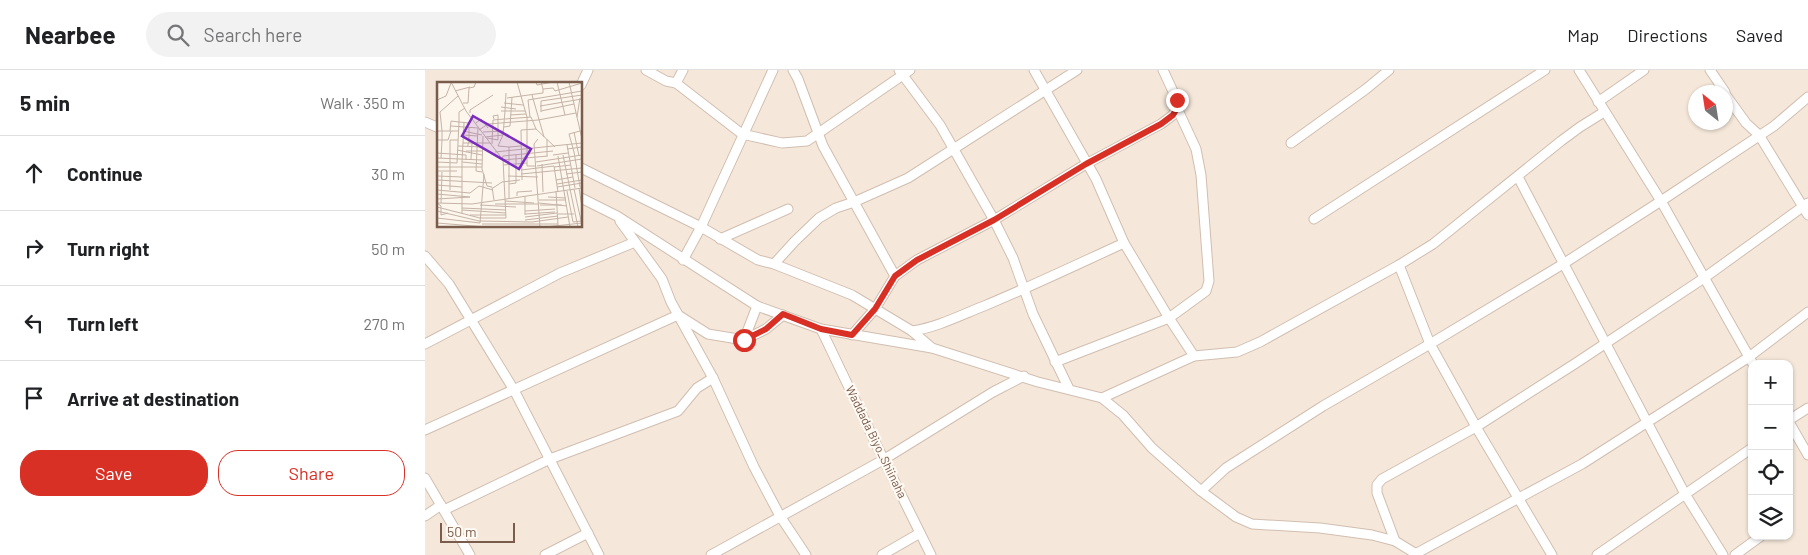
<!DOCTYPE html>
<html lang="en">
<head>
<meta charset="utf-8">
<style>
  body { margin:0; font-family:Barlow,sans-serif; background:#f2f2f2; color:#202124 }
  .controls { position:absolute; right:15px; bottom:15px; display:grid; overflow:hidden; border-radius:10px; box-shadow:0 1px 4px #0004 }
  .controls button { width:45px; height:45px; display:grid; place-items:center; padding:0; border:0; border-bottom:1px solid #e0e0e0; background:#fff; color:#202124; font:25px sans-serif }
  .compass { position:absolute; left:1263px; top:15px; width:45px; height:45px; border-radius:50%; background:#fff; box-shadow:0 1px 4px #0004; rotate:330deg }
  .scale { position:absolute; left:15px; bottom:12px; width:75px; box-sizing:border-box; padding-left:5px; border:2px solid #7a5c4d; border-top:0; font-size:14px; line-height:18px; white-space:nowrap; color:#7a5c4d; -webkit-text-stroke:4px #fffaf3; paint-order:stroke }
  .stop { position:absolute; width:15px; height:15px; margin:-11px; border:4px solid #d93025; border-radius:50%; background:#fff }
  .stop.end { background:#d93025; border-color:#fff; box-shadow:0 1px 5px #0008 }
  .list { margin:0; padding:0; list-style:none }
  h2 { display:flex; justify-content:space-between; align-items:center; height:65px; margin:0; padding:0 20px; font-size:21px }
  h2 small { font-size:16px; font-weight:400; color:#757577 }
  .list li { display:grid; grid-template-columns:32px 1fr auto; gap:15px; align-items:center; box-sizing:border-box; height:75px; padding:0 20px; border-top:1px solid #e0e0e0 }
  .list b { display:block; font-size:19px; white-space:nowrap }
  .list em { font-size:16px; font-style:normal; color:#757577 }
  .actions { display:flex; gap:10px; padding:15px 20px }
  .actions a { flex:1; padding:11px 0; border:1px solid #d93025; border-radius:20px; text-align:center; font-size:18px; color:#d93025 }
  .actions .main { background:#d93025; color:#fff }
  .icon { flex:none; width:28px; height:28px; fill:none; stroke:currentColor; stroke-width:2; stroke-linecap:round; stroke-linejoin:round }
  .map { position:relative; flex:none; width:1383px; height:485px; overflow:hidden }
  header { display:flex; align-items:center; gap:30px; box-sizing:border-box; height:70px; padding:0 25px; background:#fff; border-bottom:1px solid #e0e0e0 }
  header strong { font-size:24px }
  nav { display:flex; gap:28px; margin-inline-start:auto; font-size:18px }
  .search { width:350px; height:45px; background:#f2f2f2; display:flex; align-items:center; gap:12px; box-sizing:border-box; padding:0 18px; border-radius:28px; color:#757577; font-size:19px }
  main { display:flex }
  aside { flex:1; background:#fff }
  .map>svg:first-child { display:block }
  .residential { fill:#f5e8da; fill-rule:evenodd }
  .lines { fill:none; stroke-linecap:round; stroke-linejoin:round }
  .street-casing { stroke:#d1beb0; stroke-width:11 }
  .street { stroke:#fff; stroke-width:9 }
  .route { stroke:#d93025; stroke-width:6 }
  .labels { text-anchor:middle; stroke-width:4.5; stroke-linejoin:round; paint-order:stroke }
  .street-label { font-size:12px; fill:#7a5c4d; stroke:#fffaf3 }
  .inset-road { fill:none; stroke:#c5b3a7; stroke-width:1 }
  .view { fill:#7b2cbf; fill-opacity:0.15; stroke:#7b2cbf; stroke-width:2.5 }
  .inset-edge { fill:none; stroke:#7a5c4d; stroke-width:2.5 }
</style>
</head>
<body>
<header>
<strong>Nearbee</strong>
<div class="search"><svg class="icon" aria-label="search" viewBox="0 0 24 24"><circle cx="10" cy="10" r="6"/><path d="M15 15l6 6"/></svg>Search here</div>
<nav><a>Map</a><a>Directions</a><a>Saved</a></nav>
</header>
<main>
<aside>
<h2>5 min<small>Walk · 350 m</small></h2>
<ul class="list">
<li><svg class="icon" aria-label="ahead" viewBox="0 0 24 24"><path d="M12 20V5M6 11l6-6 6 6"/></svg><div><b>Continue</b></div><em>30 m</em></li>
<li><svg class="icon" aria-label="right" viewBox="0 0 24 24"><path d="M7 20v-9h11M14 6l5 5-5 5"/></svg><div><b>Turn right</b></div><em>50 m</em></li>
<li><svg class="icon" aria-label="left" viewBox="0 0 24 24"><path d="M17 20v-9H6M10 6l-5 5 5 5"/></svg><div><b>Turn left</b></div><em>270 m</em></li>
<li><svg class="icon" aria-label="arrive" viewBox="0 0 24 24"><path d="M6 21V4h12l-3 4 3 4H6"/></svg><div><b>Arrive at destination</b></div></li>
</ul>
<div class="actions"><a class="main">Save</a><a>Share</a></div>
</aside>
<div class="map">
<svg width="1383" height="485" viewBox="0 0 1383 485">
  <rect width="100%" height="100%" fill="#fdf6ec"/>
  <path class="residential" d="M0,0H1383V485H0ZM14,14H156V156H14ZM1270,22H1300V52H1270ZM1327,294H1364V466H1327Z"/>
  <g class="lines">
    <defs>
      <g id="street">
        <path d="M221,0L241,11L251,13L317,64L357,73L382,71L485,0"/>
        <path d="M368,0L373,9L398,76L470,206"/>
        <path d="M474,0L515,55L569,150L588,188L608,244L644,319"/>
        <path d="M1154,0L1236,131L1328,294"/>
        <path d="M1285,0L1300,22"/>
        <path d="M251,13L258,0"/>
        <path d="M156,15L163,0"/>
        <path d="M1300,24L1321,53L1334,65L1383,145"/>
        <path d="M1173,32L1219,0"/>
        <path d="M752,38L771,79L776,105L784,211L781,221L744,248L769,286L812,282L835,272L974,195"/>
        <path d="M0,52L14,58"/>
        <path d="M866,73L941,19L964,0"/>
        <path d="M156,98L276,157L333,190L349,194L427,225L487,261L507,278"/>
        <path d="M1093,107L1260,424L1298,485"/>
        <path d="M156,128L192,146L332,236L396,259L507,278L613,312L677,328L698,345L727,378L776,421L811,447L827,454L895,458L947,465L970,471L993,485"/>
        <path d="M889,149L1120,0"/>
        <path d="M195,151L237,209L246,232L288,308L329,397L355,446L381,485"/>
        <path d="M295,169L363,139"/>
        <path d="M0,186L24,214L89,320L174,485"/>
        <path d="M258,190L276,157L348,0"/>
        <path d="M349,194L370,171L394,148L411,138L429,132L483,108L652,0"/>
        <path d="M396,259L452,376L506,485"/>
        <path d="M487,261C513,257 536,245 559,236C607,216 653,194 699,173L671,109L609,0"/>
        <path d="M427,265L450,239L470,206L492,190L569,150L661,94L736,54L748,45L752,38V30L738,0"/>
        <path d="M319,270L332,236"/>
        <path d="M0,274L135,203L210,172"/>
        <path d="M630,292L744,248L699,173"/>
        <path d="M677,328L769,286"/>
        <path d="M1364,350L1383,338"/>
        <path d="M1364,352L1383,385"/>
        <path d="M0,360L253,245L283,264L319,270L341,259L358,245"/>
        <path d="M0,408L45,485"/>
        <path d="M776,421L801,398L898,336L1005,274L1138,194L1236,131L1349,56L1383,27"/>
        <path d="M19,440L125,389L253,341L272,318L288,308"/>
        <path d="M0,446L16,435"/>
        <path d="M970,471L952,423V415L957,409L1051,357L1151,293L1279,208L1383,133"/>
        <path d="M992,483L1157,394L1324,287L1383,242"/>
        <path d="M120,485L163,463"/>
        <path d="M286,485L458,390L568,322L599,306"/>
        <path d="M457,485L495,463"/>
        <path d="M1127,485L1054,362L1005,274L974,195L1008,174L1136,71L1155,57L1179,42"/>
        <path d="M1172,485L1327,378"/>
        <path d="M1310,485L1336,466"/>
      </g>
    </defs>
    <use href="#street" class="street-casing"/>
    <use href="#street" class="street"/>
  </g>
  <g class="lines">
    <path class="route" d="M319,270L341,259L358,244L396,259L427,265L450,239L470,206L492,190L569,150L661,94L736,54L748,45L752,38V30"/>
  </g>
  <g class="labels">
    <g class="street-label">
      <text transform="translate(451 372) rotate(64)" y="4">Waddada Biyo_Shiinaha</text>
    </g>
  </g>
  <g transform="translate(12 12)">
    <rect width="145" height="145" fill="#fdf6ec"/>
    <path class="inset-road" d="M14,0L29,29L66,78L111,74M80,0L90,35V84H99M99,0L100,3L116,0M104,0L106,7L116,6L118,9M120,0L128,33M132,0L145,57M18,9L33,5M118,9L145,1M95,13L107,55M21,14L3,30L5,49H21M70,16L106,11V7M0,18L9,14L14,1M26,21H31L32,6L37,5L39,0M67,21L86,23M103,24L145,17M64,25L79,27M64,29H68L69,11M104,29L137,22M104,30V19L145,13M33,31V28L56,13M73,33L89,32M93,35L91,18L145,9M140,35L143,16M68,37L94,35L99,47L118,65M101,38L139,31M27,41L25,80L45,82M39,41L44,37L51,46M14,44L41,46M67,45L73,44L75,15M41,46L39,89L45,90M42,48L51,42L101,38M0,49H5V58H11L14,49M13,49L14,39L22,40V30L28,26M26,49L45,53M46,50L67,49M137,50L142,74M26,53L41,54M66,53L61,64L72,65M46,54L45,87L50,104L55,105L57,118M48,55L66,53L68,29H88M50,56L61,58V33L56,34L57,37M101,57L97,62L103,145M110,57V74M0,58H5L4,76M26,61H32V45M55,62L56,38L67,37M130,63L138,106M21,64L46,65M31,65V61H53M130,67L145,65M20,68L45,73M29,69H45M58,70L145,61M137,70L143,105M137,70L132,52L143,49M0,71L29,73V78M116,73L131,71M126,73L133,107M121,74L133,145M0,76L45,78M34,77L35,61M65,77L66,74L116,69M66,78L69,136M0,80L20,81L22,40L32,41L35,36M99,80L145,73M105,82L106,110M66,83L90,81M100,84L145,77M117,84L121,110M0,85H45M117,85L134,83M84,88L117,84M0,89H20M84,92L145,86M129,92L145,90M0,94L25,95M71,94L101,95M0,98L55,101M85,98L84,48L99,47M119,98L136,95M72,102L79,101V72M120,102L145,98M0,103L25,105M120,105L145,101M56,106L65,100L83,98M142,106L145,125M133,107L141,145M137,107L145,143M0,108L33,111L42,104L56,108M13,108V58H21M119,109L121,143M130,109L136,140L144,139M0,112L33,115L0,117M80,114V110L95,109M88,114V133M111,115L129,116M72,116V65L84,64M102,118H129M68,119L97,121M0,121L35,122L145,106M0,121L4,124V133L11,131M4,121L5,90M102,121L130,124M58,122H102M43,123L79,125M103,123H125M0,125L43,136H69M25,126L69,128M25,128L69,131M103,128L118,127M0,129L42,139L95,140L131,135M88,129L103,128M25,131V80M88,132L118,130M121,132H137M33,133H69M88,135L120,131M0,136L43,141L47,92M88,138L121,134M0,141L49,145M45,142H121M108,145L145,141"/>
    <path class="view" d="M36,34L94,67L82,87L25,54Z"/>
    <rect width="145" height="145" class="inset-edge"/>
  </g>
</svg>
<div class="controls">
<button>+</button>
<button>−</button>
<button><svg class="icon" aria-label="locate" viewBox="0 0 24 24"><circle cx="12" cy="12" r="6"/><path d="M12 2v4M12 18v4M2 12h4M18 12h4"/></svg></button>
<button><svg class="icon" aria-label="layers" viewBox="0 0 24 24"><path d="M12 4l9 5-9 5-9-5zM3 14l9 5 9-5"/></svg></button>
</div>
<svg class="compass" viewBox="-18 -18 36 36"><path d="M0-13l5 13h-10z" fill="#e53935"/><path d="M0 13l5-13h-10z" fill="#757577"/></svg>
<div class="scale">50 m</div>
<div class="stop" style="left:319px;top:270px"></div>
<div class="stop end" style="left:752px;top:30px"></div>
</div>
</main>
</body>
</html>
